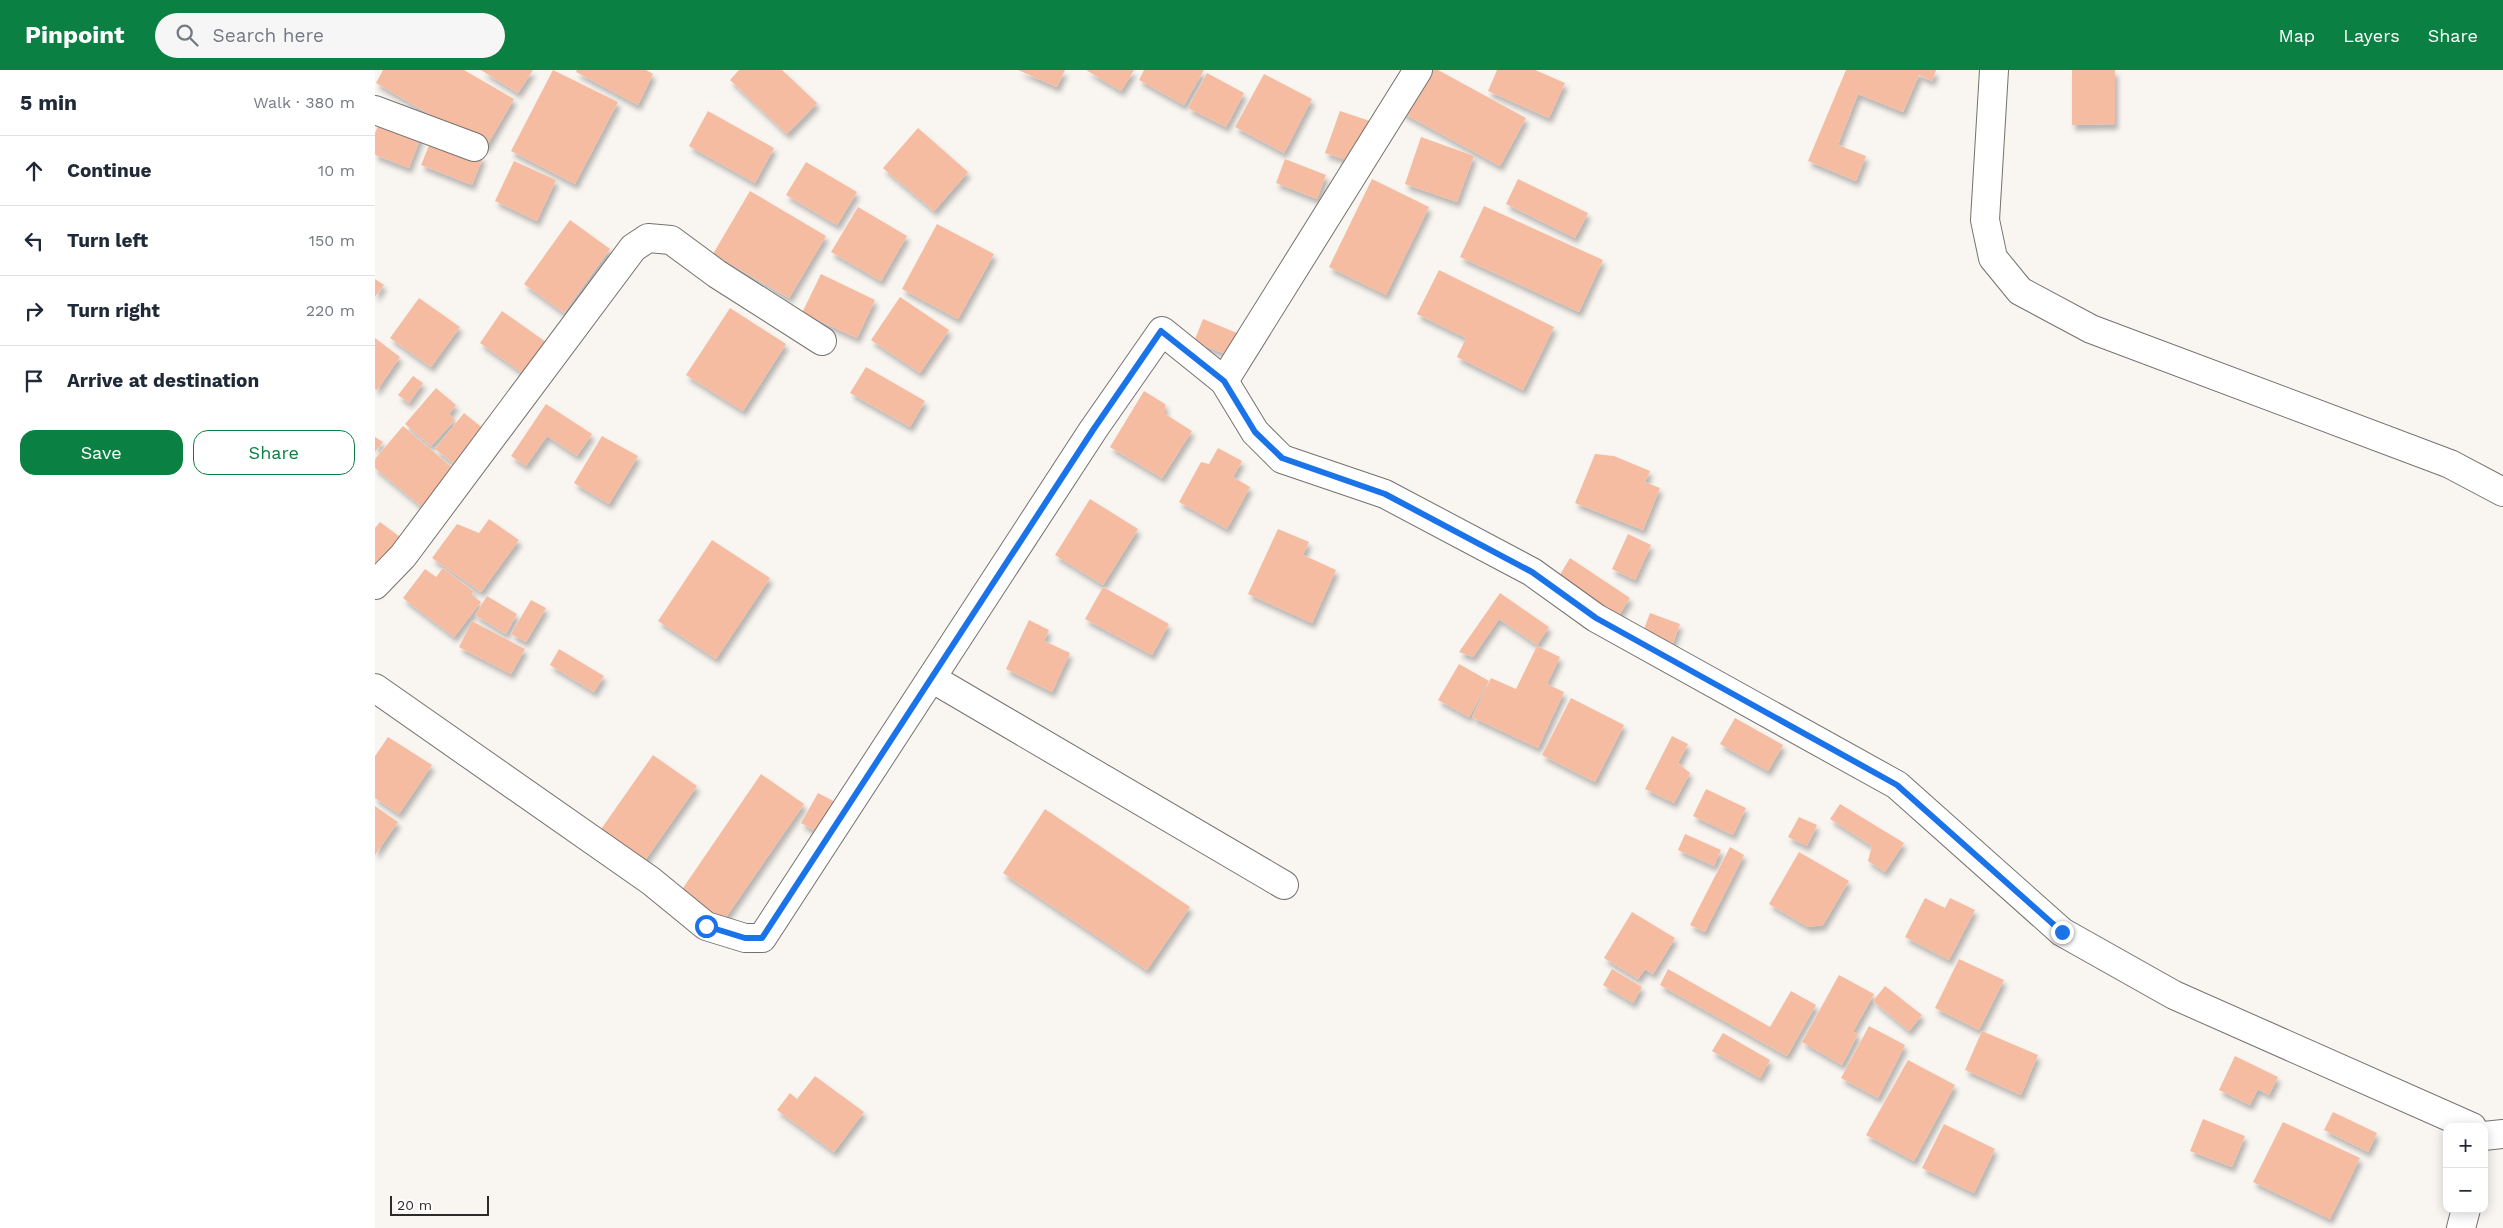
<!DOCTYPE html>
<html lang="en">
<head>
<meta charset="utf-8">
<style>
  body { margin:0; font-family:"Work Sans",sans-serif; background:#f6f6f7; color:#1f2937 }
  .controls { position:absolute; right:15px; bottom:15px; display:grid; overflow:hidden; border-radius:10px; box-shadow:0 2px 12px #0003 }
  .controls button { width:45px; height:45px; display:grid; place-items:center; padding:0; border:0; border-bottom:1px solid #e0e1e3; background:#fff; color:#1f2937; font:25px sans-serif }
  .scale { position:absolute; left:15px; bottom:12px; width:99px; box-sizing:border-box; padding-left:5px; border:2px solid #2d2b2a; border-top:0; font-size:14px; line-height:18px; white-space:nowrap; color:#2d2b2a; -webkit-text-stroke:4px #fff; paint-order:stroke }
  .stop { position:absolute; width:15px; height:15px; margin:-11px; border:4px solid #1a73e8; border-radius:50%; background:#fff }
  .stop.end { background:#1a73e8; border-color:#fff; box-shadow:0 1px 5px #0008 }
  .list { margin:0; padding:0; list-style:none }
  h2 { display:flex; justify-content:space-between; align-items:center; height:65px; margin:0; padding:0 20px; font-size:21px }
  h2 small { font-size:16px; font-weight:400; color:#747a83 }
  .list li { display:grid; grid-template-columns:32px 1fr auto; gap:15px; align-items:center; box-sizing:border-box; height:70px; padding:0 20px; border-top:1px solid #e0e1e3 }
  .list b { display:block; font-size:19px; white-space:nowrap }
  .list em { font-size:16px; font-style:normal; color:#747a83 }
  .actions { display:flex; gap:10px; padding:15px 20px }
  .actions a { flex:1; padding:11px 0; border:1px solid #0b8043; border-radius:15px; text-align:center; font-size:18px; color:#0b8043 }
  .actions .main { background:#0b8043; color:#fff }
  .icon { flex:none; width:28px; height:28px; fill:none; stroke:currentColor; stroke-width:2; stroke-linecap:round; stroke-linejoin:round }
  .map { position:relative; flex:none; width:2128px; height:1158px; overflow:hidden }
  header { display:flex; align-items:center; gap:30px; box-sizing:border-box; height:70px; padding:0 25px; background:#0b8043; color:#fff }
  header strong { font-size:24px }
  nav { display:flex; gap:28px; margin-inline-start:auto; font-size:18px }
  .search { width:350px; height:45px; background:#f6f6f7; display:flex; align-items:center; gap:12px; box-sizing:border-box; padding:0 18px; border-radius:28px; color:#747a83; font-size:19px }
  main { display:flex }
  aside { flex:1; background:#fff }
  .map>svg:first-child { display:block }
  .building { fill:#f6bca1; filter:url(#shadow) }
  .lines { fill:none; stroke-linecap:round; stroke-linejoin:round }
  .street-casing { stroke:#75726e; stroke-width:30 }
  .secondary-casing { stroke:#75726e; stroke-width:30 }
  .street { stroke:#fff; stroke-width:28 }
  .secondary { stroke:#fff; stroke-width:28 }
  .route { stroke:#1a73e8; stroke-width:6 }
</style>
</head>
<body>
<header>
<strong>Pinpoint</strong>
<div class="search"><svg class="icon" aria-label="search" viewBox="0 0 24 24"><circle cx="10" cy="10" r="6"/><path d="M15 15l6 6"/></svg>Search here</div>
<nav><a>Map</a><a>Layers</a><a>Share</a></nav>
</header>
<main>
<aside>
<h2>5 min<small>Walk · 380 m</small></h2>
<ul class="list">
<li><svg class="icon" aria-label="ahead" viewBox="0 0 24 24"><path d="M12 20V5M6 11l6-6 6 6"/></svg><div><b>Continue</b></div><em>10 m</em></li>
<li><svg class="icon" aria-label="left" viewBox="0 0 24 24"><path d="M17 20v-9H6M10 6l-5 5 5 5"/></svg><div><b>Turn left</b></div><em>150 m</em></li>
<li><svg class="icon" aria-label="right" viewBox="0 0 24 24"><path d="M7 20v-9h11M14 6l5 5-5 5"/></svg><div><b>Turn right</b></div><em>220 m</em></li>
<li><svg class="icon" aria-label="arrive" viewBox="0 0 24 24"><path d="M6 21V4h12l-3 4 3 4H6"/></svg><div><b>Arrive at destination</b></div></li>
</ul>
<div class="actions"><a class="main">Save</a><a>Share</a></div>
</aside>
<div class="map">
<svg width="2128" height="1158" viewBox="0 0 2128 1158">
  <defs>
    <filter id="shadow"><feDropShadow dx="3" dy="5.5" stdDeviation="2.5" flood-color="#0004"/></filter>
  </defs>
  <rect width="100%" height="100%" fill="#f9f5f1"/>
  <g class="building">
    <path d="M8,0H89L139,29L111,77L1,13Z"/>
    <path d="M106,0H158L143,23Z"/>
    <path d="M178,0L243,32L200,114L136,81Z"/>
    <path d="M202,0H271L278,4L263,35L201,2Z"/>
    <path d="M364,0H407L442,33L412,64L355,10Z"/>
    <path d="M643,0H690L682,17Z"/>
    <path d="M711,0H759L746,21Z"/>
    <path d="M769,0H829L809,35L764,10Z"/>
    <path d="M1049,0H1063L1151,48L1125,96L1026,42Z"/>
    <path d="M1122,0H1160L1190,13L1174,48L1113,21Z"/>
    <path d="M1471,0H1561L1557,11L1544,5L1528,42L1483,24L1463,75L1491,86L1481,111L1433,91Z"/>
    <path d="M1697,0H1740V54L1697,55Z"/>
    <path d="M832,3L869,23L851,57L813,38Z"/>
    <path d="M889,4L937,29L909,83L860,57Z"/>
    <path d="M333,41L399,78L380,113L314,76Z"/>
    <path d="M965,41L995,51L981,93L950,83Z"/>
    <path d="M6,48L47,64L34,98L0,85V63Z"/>
    <path d="M543,58L593,102L559,141L508,98Z"/>
    <path d="M1046,67L1099,86L1082,132L1030,114Z"/>
    <path d="M57,68L108,87L97,115L46,95Z"/>
    <path d="M910,89L951,105L942,129L901,113Z"/>
    <path d="M139,91L181,110L162,151L120,131Z"/>
    <path d="M431,92L482,122L462,155L411,125Z"/>
    <path d="M997,109L1054,137L1011,225L954,197Z"/>
    <path d="M1143,109L1213,143L1200,168L1131,134Z"/>
    <path d="M375,121L451,166L414,228L338,184Z"/>
    <path d="M1109,136L1228,190L1204,242L1085,187Z"/>
    <path d="M483,137L532,166L506,211L456,182Z"/>
    <path d="M195,150L235,179L189,243L149,214Z"/>
    <path d="M562,154L619,184L583,249L527,219Z"/>
    <path d="M1064,200L1179,257L1148,320L1082,287L1091,268L1042,244Z"/>
    <path d="M446,204L500,230L482,268L427,243Z"/>
    <path d="M0,209L9,215L0,227Z"/>
    <path d="M525,227L574,260L545,303L496,270Z"/>
    <path d="M44,228L85,257L56,297L15,268Z"/>
    <path d="M355,238L411,274L368,341L311,305Z"/>
    <path d="M127,241L178,277L156,309L105,273Z"/>
    <path d="M828,249L862,263L853,285L819,272Z"/>
    <path d="M0,268L25,287L2,320L0,319Z"/>
    <path d="M491,297L550,331L535,357L475,323Z"/>
    <path d="M38,306L48,313L34,333L23,325Z"/>
    <path d="M61,318L81,335L74,344L80,350L56,376L30,354Z"/>
    <path d="M769,321L790,334V344L817,361L787,408L735,377Z"/>
    <path d="M171,334L217,364L202,386L172,366L151,396L136,386Z"/>
    <path d="M89,343L110,360L82,396L60,379Z"/>
    <path d="M28,356L80,400L52,441L0,398V389Z"/>
    <path d="M227,366L263,386L234,434L199,413Z"/>
    <path d="M0,367L8,372L0,382Z"/>
    <path d="M843,378L867,391L858,407L875,417L852,459L804,432L826,392L834,394Z"/>
    <path d="M1220,384L1239,386L1275,401L1270,412L1285,418L1268,460L1200,433Z"/>
    <path d="M715,429L763,459L728,515L680,485Z"/>
    <path d="M114,449L144,470L106,522L57,488L82,454L104,463Z"/>
    <path d="M5,452L37,476L0,523V458Z"/>
    <path d="M903,459L934,472L928,485L961,500L937,553L873,524Z"/>
    <path d="M1253,464L1276,475L1260,510L1237,499Z"/>
    <path d="M337,470L395,508L341,589L283,551Z"/>
    <path d="M1195,488L1255,528L1242,548L1183,508Z"/>
    <path d="M68,498L98,521L97,525L106,532L79,567L28,528L50,499L61,507Z"/>
    <path d="M728,517L794,554L777,585L710,549Z"/>
    <path d="M1125,523L1174,557L1162,575L1124,549L1098,587L1084,582Z"/>
    <path d="M112,526L142,544L131,564L100,545Z"/>
    <path d="M156,530L171,538L151,572L136,564Z"/>
    <path d="M1275,543L1305,554L1298,573L1268,562Z"/>
    <path d="M654,550L674,560L669,571L695,583L677,622L631,599Z"/>
    <path d="M97,551L150,579L136,604L84,577Z"/>
    <path d="M1162,576L1185,587L1172,614L1189,622L1163,678L1097,647L1116,608L1141,619Z"/>
    <path d="M184,579L229,606L219,622L175,595Z"/>
    <path d="M1084,594L1114,611L1094,647L1063,630Z"/>
    <path d="M1196,628L1249,655L1220,712L1167,685Z"/>
    <path d="M1360,648L1408,675L1393,701L1345,674Z"/>
    <path d="M1297,666L1313,674L1303,693L1315,703L1299,733L1270,719Z"/>
    <path d="M13,667L57,695L24,744L0,728V686Z"/>
    <path d="M278,685L322,716L266,796L222,765Z"/>
    <path d="M386,704L429,734L349,850L306,821Z"/>
    <path d="M1331,719L1371,738L1358,765L1318,746Z"/>
    <path d="M443,723L462,733L456,770L426,753Z"/>
    <path d="M1465,734L1529,773L1510,802L1493,791L1497,776L1455,749Z"/>
    <path d="M0,736L23,752L0,785Z"/>
    <path d="M670,739L815,837L772,900L628,803Z"/>
    <path d="M1424,747L1442,755L1432,776L1413,767Z"/>
    <path d="M1310,764L1346,780L1339,796L1303,780Z"/>
    <path d="M1355,777L1369,785L1330,862L1315,855Z"/>
    <path d="M1424,782L1474,811L1448,855L1433,857L1394,834Z"/>
    <path d="M1550,828L1570,838L1575,828L1600,840L1574,890L1530,867Z"/>
    <path d="M1257,842L1300,868L1278,904L1270,899L1263,909L1229,888Z"/>
    <path d="M1584,889L1629,910L1604,960L1560,938Z"/>
    <path d="M1237,899L1267,917L1258,933L1228,915Z"/>
    <path d="M1293,899L1395,957L1416,921L1441,935L1412,986L1285,915Z"/>
    <path d="M1464,905L1499,924L1478,962L1483,964L1467,995L1427,972Z"/>
    <path d="M1510,916L1547,945L1534,961L1498,931Z"/>
    <path d="M1494,956L1530,975L1503,1028L1466,1008Z"/>
    <path d="M1607,961L1663,985L1646,1025L1590,1000Z"/>
    <path d="M1348,963L1395,990L1385,1008L1337,981Z"/>
    <path d="M1860,986L1903,1007L1894,1025L1883,1019L1875,1035L1844,1020Z"/>
    <path d="M1533,990L1580,1015L1539,1091L1491,1065Z"/>
    <path d="M440,1006L489,1042L459,1082L402,1040L415,1023L422,1029Z"/>
    <path d="M1958,1042L2002,1063L1993,1082L1949,1060Z"/>
    <path d="M1828,1049L1870,1066L1857,1097L1815,1081Z"/>
    <path d="M1908,1052L1985,1088L1955,1149L1878,1112Z"/>
    <path d="M1569,1054L1620,1079L1599,1123L1547,1098Z"/>
  </g>
  <g class="lines">
    <defs>
      <g id="street">
        <path d="M0,40L99,77"/>
        <path d="M849,311L1043,0"/>
        <path d="M0,515L28,486L258,178L273,168L296,170L342,204L447,271"/>
        <path d="M558,609L909,815"/>
        <path d="M0,618L276,811L331,856L370,868H387L718,360L787,261L849,311L880,362L907,389L1010,424L1157,502L1221,548L1522,715L1687,862L1799,925L2097,1057"/>
        <path d="M2109,1066L2128,1064"/>
        <path d="M2086,1158L2091,1139"/>
      </g>
      <path id="secondary" d="M1619,0L1610,150L1618,188L1645,221L1716,259L2075,394L2128,422"/>
    </defs>
    <use href="#street" class="street-casing"/>
    <use href="#secondary" class="secondary-casing"/>
    <use href="#street" class="street"/>
    <use href="#secondary" class="secondary"/>
  </g>
  <g class="lines">
    <path class="route" d="M331,856L370,868H387L718,360L786,261L849,311L880,362L907,388L1010,424L1157,502L1221,548L1522,715L1687,862"/>
  </g>
</svg>
<div class="controls">
<button>+</button>
<button>−</button>
</div>
<div class="scale">20 m</div>
<div class="stop" style="left:331px;top:856px"></div>
<div class="stop end" style="left:1687px;top:862px"></div>
</div>
</main>
</body>
</html>
